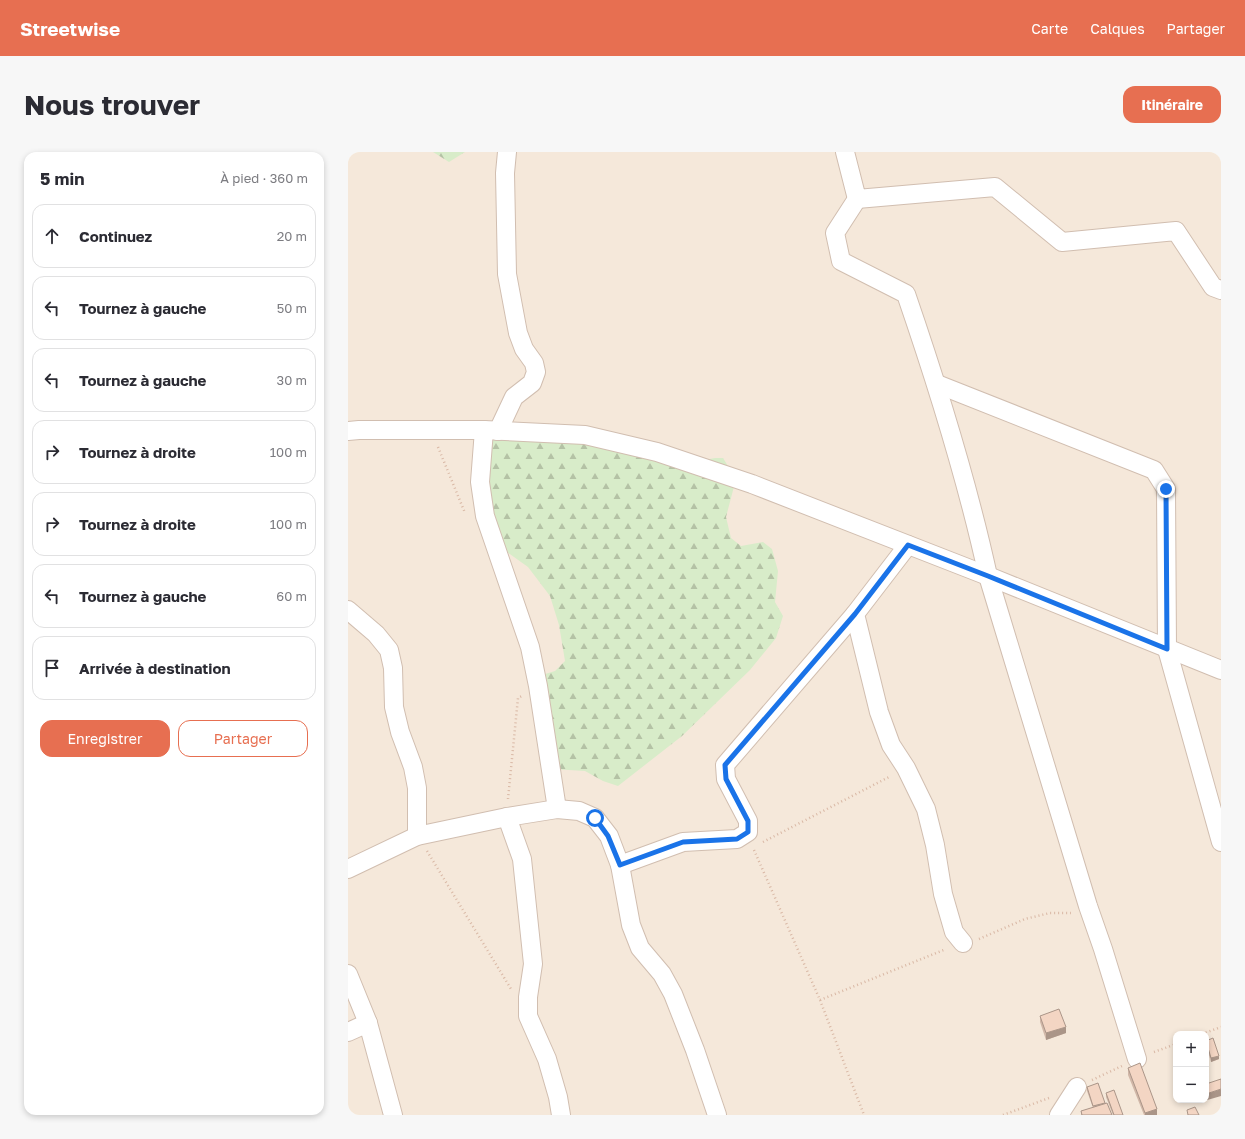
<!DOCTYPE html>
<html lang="fr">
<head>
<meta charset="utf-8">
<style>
  body { margin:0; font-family:"Golos Text",sans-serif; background:#f7f7f7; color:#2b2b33 }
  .controls { position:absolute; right:12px; bottom:12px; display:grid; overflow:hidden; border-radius:8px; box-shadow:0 2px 6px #0003 }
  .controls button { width:36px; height:36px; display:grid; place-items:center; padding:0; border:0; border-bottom:1px solid #e1e1e2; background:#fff; color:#2b2b33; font:20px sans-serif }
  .stop { position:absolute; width:12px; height:12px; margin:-9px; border:3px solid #1a73e8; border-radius:50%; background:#fff }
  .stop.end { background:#1a73e8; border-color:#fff; box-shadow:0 1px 4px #0008 }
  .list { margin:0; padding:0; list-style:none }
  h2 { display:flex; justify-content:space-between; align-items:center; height:52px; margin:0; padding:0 16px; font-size:17px }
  h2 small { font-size:13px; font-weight:400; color:#7c7c81 }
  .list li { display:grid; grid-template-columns:26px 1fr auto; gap:12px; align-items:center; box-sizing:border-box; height:64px; margin:0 8px 8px; padding:0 8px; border:1px solid #e1e1e2; border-radius:12px }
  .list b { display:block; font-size:15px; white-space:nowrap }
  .list em { font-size:13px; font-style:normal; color:#7c7c81 }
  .actions { display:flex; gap:8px; padding:12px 16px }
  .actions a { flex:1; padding:9px 0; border:1px solid #e76f51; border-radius:12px; text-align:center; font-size:14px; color:#e76f51 }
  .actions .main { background:#e76f51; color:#fff }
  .icon { flex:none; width:22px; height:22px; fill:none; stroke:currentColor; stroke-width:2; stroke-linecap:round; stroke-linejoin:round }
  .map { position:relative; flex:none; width:873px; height:963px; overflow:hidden; border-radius:12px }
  header { display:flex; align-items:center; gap:24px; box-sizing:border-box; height:56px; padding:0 20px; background:#e76f51; color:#fff }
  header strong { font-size:19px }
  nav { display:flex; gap:22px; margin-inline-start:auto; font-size:14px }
  .intro { display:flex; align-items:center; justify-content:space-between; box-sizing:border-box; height:96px; padding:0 24px }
  h1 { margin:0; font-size:28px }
  .button { padding:10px 18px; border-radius:12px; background:#e76f51; color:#fff; font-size:14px; font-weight:700 }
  main { display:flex; gap:24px; padding:0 24px }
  aside { flex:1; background:#fff; border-radius:12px; box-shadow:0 2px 6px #0003 }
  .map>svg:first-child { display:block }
  .residential { fill:#f5e8da; fill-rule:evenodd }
  .forest { fill:url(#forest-firs) }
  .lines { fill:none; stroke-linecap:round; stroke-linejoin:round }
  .minor-casing { stroke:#d1beb0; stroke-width:20 }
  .path { stroke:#d9b8a5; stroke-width:2.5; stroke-dasharray:1 3; stroke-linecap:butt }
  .minor { stroke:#fff; stroke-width:18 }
  .wall { fill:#d1b7a8 }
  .shaded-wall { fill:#aa9588 }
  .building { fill:#f3d5c3; stroke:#aa9588 }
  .route { stroke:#1a73e8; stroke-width:5 }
</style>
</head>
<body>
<header>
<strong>Streetwise</strong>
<nav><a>Carte</a><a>Calques</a><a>Partager</a></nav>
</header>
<div class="intro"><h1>Nous trouver</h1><a class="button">Itinéraire</a></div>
<main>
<aside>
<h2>5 min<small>À pied · 360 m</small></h2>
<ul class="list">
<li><svg class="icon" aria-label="ahead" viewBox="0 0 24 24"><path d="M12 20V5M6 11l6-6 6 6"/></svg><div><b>Continuez</b></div><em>20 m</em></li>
<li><svg class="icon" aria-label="left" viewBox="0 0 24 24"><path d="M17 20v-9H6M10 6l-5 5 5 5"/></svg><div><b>Tournez à gauche</b></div><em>50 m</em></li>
<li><svg class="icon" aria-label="left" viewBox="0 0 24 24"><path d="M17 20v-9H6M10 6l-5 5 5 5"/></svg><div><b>Tournez à gauche</b></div><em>30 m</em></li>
<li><svg class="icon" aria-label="right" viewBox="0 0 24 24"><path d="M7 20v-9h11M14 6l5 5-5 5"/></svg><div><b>Tournez à droite</b></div><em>100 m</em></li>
<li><svg class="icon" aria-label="right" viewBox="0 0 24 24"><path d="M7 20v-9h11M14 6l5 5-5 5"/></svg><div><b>Tournez à droite</b></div><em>100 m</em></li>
<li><svg class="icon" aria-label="left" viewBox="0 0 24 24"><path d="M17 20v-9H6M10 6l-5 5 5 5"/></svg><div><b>Tournez à gauche</b></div><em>60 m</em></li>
<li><svg class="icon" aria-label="arrive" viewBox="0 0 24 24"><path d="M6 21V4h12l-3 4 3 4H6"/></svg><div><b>Arrivée à destination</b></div></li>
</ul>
<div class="actions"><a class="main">Enregistrer</a><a>Partager</a></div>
</aside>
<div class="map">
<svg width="873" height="963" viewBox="0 0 873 963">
  <defs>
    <pattern id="forest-firs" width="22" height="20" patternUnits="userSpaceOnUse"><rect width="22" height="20" fill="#d8ecc9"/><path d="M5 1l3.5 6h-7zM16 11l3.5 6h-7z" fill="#b4c2a5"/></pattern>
  </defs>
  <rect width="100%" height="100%" fill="#fdf6ec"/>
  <path class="residential" d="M0,0H873V963H0ZM828,882H858V948H828Z"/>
  <g class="forest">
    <path d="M85,0H117L101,10Z"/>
    <path d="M166,281L285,288L310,310L333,312L367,306H375L388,327L378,365L383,386L393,394L415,390L424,397L430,419L427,450L435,464L428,486L402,518L334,584L270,634L255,629L237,619L204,617L194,523L207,519L217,509L211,473L202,444L180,415L156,398L145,369L136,323L141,290Z"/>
  </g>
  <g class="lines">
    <defs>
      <g id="minor">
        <path d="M497,0L509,47L647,35L714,90L828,79L865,135L873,138"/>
        <path d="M509,47L487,81L493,109L558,142C590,235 619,328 640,424L740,754L755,797L789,907"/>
        <path d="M589,232L806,318L818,337L819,497L873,690"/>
        <path d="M136,278L132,330L137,364L182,495L190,534L209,657"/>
        <path d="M0,279L11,278H136L237,283L309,300L404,332L640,424L873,518"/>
        <path d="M150,279L166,245L184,231L188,220L186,211L176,197L170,181L159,122L157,21L159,0"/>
        <path d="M560,393L507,462L531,560L543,593L558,616L578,657L587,693L595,742L606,780L615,791"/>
        <path d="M0,458L28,482L41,498L45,516L46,555L52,580L65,615L69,636V684"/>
        <path d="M159,665L174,707L185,812L180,845V864L199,907L210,945L213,963"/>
        <path d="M272,713L283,773L292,796L314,822L325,842L347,898L369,963"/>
        <path d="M0,717L69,684L159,665L209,657L231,659L247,666L261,684L272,713L335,690L389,687L400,680V669L378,627L377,613L507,462"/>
        <path d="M0,822L20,871L45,963"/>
        <path d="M0,880L20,871"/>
        <path d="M711,963L729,935"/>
      </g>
    </defs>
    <use href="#minor" class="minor-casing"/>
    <g class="path">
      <path d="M90,295L117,361"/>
      <path d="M160,647L170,546L174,544"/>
      <path d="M415,690L543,624"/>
      <path d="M406,698L472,848L516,963"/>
      <path d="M79,699L163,837"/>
      <path d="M631,787L677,767L702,761H723"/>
      <path d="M472,848L598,797"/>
      <path d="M854,882L873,875"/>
      <path d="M806,900L828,892"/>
      <path d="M744,928L774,914"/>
      <path d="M655,963L701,946"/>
    </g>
    <use href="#minor" class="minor"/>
  </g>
  <g class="wall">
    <path d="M692,864L718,881L698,888L692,870Z"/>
    <path d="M858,889L871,907L863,910L858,893Z"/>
    <path d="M780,916L809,963H796L780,923Z"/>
    <path d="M739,935L757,951L764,963H733V959L745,956L739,939Z"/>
    <path d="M758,941L775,963H765L758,945Z"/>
  </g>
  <g class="shaded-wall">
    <path d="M718,875V881L698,888V881Z"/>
    <path d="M871,904V907L863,910V906Z"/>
    <path d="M873,937V944L849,951V948H858V942Z"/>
    <path d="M809,957V963H797V961Z"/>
  </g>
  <g class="building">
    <path d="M711,857L718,875L698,881L692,864Z"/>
    <path d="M865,886L871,904L863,906L858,889Z"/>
    <path d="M792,911L809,957L797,961L780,916Z"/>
    <path d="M873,927V937L858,942V932Z"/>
    <path d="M750,931L757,951L745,954L739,935Z"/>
    <path d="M766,938L775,963H766L758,941Z"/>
    <path d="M759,951L764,963H734L733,959Z"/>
    <path d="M847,955L851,963H840L839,958Z"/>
  </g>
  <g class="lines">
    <path class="route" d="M247,666L260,684L272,713L335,690L389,687L400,680V669L378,627L377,613L507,462L560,393L640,424L819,497L818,337"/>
  </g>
</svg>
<div class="controls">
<button>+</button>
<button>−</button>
</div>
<div class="stop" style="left:247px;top:666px"></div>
<div class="stop end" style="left:818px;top:337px"></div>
</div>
</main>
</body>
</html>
